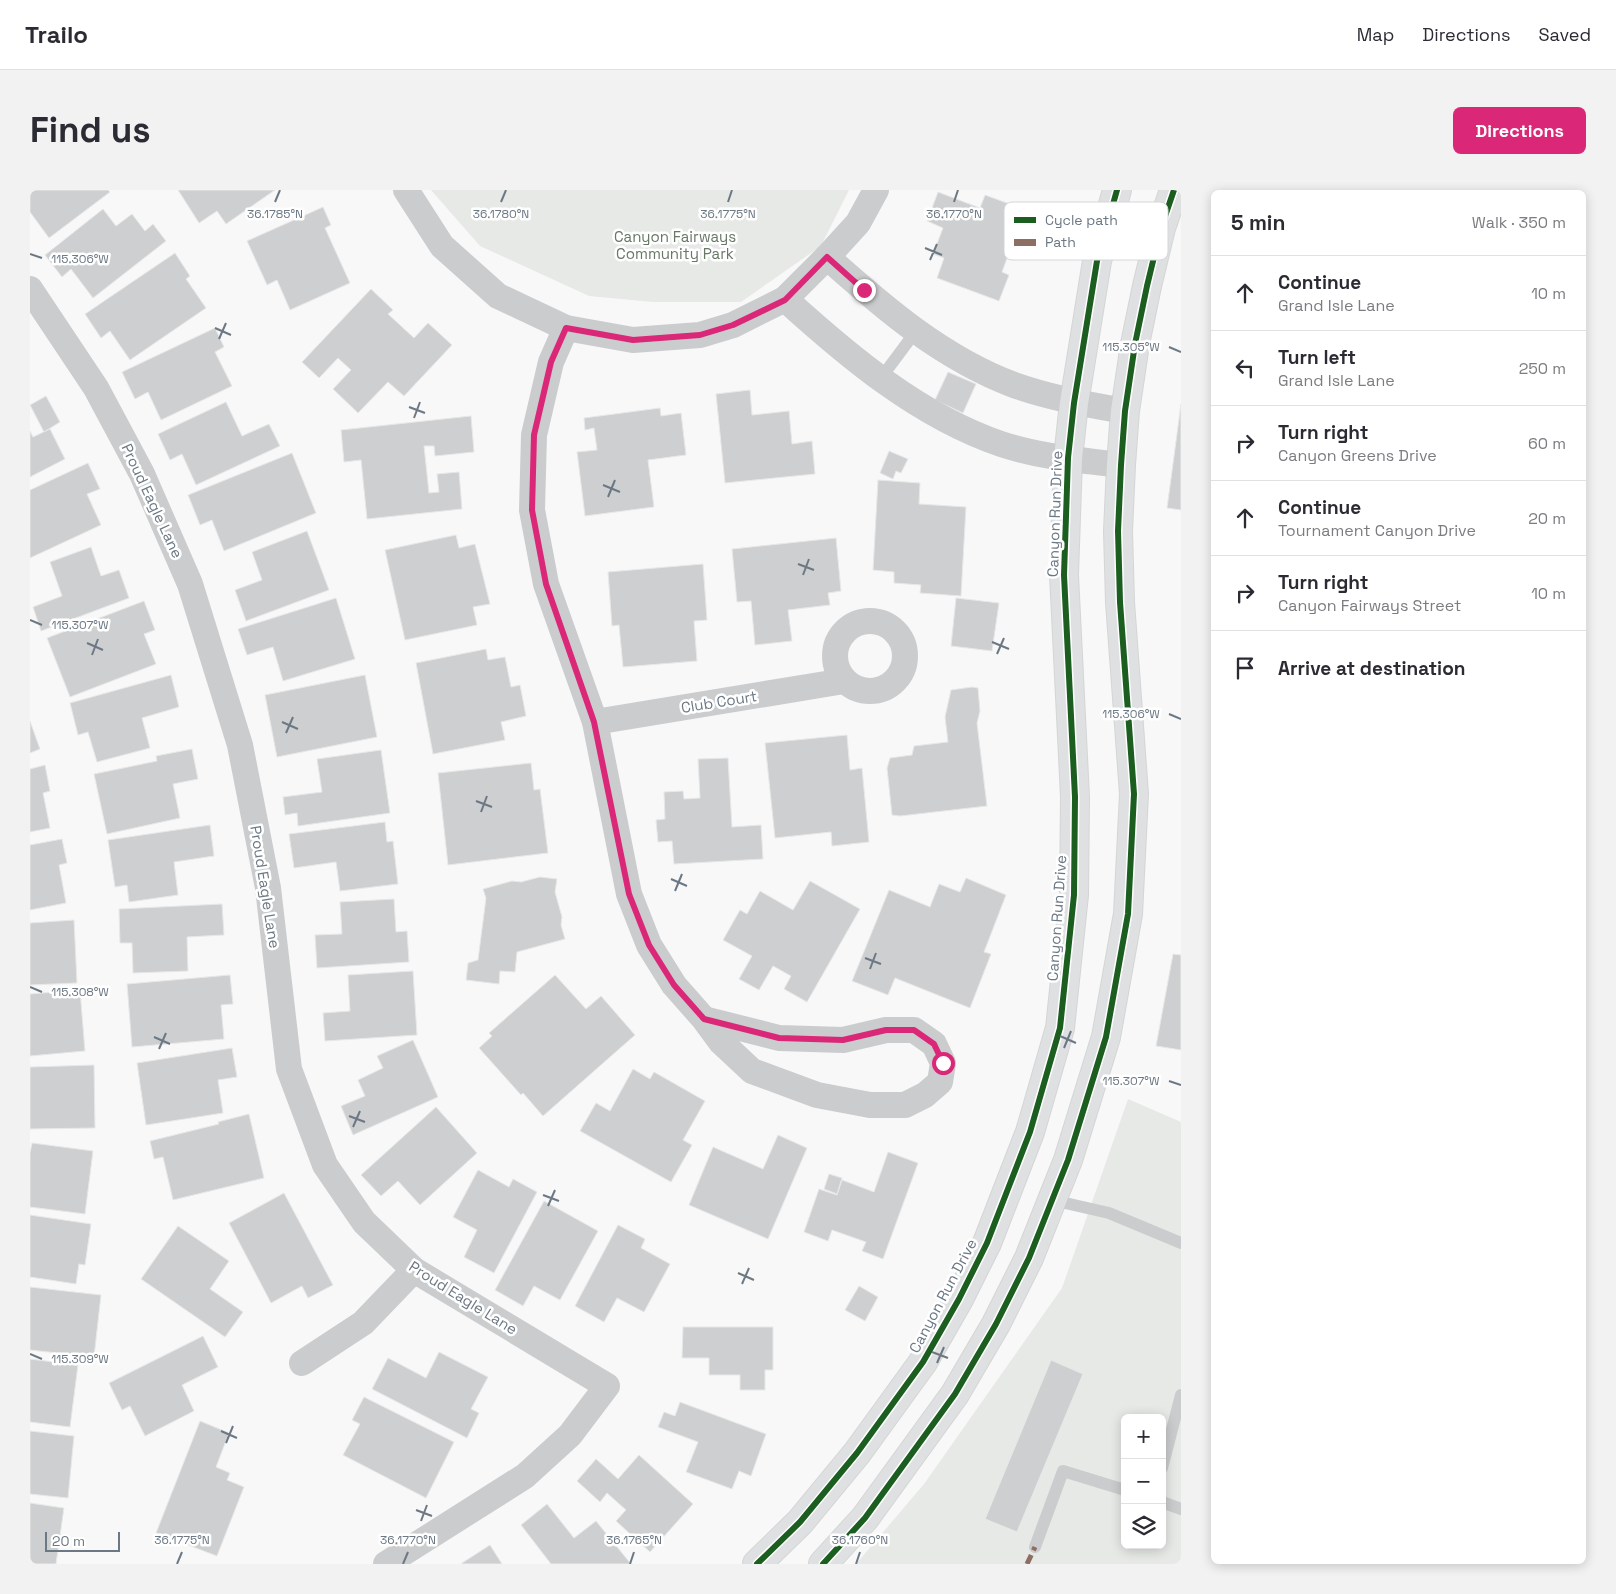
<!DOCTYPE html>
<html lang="en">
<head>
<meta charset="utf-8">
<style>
  body { margin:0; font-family:"Space Grotesk",sans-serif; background:#f2f2f3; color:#2b2b33 }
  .controls { position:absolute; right:15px; bottom:15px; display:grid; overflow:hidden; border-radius:8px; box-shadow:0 2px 12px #0003 }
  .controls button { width:45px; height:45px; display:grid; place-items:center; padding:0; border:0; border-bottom:1px solid #e1e1e2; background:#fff; color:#2b2b33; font:25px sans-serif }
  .scale { position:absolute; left:15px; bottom:12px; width:75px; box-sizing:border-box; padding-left:5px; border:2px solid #6c7884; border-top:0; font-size:14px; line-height:18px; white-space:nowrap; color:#6c7884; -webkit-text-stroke:4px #fff; paint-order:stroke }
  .stop { position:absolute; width:15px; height:15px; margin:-11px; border:4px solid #db2777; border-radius:50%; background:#fff }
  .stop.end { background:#db2777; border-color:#fff; box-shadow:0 1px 5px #0008 }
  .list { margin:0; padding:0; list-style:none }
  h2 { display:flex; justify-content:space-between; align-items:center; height:65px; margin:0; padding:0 20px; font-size:21px }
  h2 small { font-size:16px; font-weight:400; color:#7c7c81 }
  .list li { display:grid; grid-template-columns:32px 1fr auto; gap:15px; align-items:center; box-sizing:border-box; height:75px; padding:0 20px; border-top:1px solid #e1e1e2 }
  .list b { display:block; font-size:19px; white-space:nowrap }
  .list p { margin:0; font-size:16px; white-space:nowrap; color:#7c7c81 }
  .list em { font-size:16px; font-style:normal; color:#7c7c81 }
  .icon { flex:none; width:28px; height:28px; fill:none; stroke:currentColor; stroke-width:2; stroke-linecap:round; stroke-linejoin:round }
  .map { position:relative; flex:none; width:1151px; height:1374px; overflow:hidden; border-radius:8px }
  header { display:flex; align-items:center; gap:30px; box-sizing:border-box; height:70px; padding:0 25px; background:#fff; border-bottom:1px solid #e1e1e2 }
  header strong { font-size:24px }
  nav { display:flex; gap:28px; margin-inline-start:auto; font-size:18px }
  .intro { display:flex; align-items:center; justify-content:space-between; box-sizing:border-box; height:120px; padding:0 30px }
  h1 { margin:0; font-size:35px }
  .button { padding:12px 22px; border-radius:8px; background:#db2777; color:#fff; font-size:18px; font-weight:700 }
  main { display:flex; gap:30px; padding:0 30px }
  aside { flex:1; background:#fff; border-radius:8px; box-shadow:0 2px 12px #0003 }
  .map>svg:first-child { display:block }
  .green { fill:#e7e9e6; fill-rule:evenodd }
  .building { fill:#cecfd0; stroke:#e8e8e8 }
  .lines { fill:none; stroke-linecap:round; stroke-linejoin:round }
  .secondary-casing { stroke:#d4d5d5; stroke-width:30 }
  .lane { stroke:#cbccce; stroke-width:12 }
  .street { stroke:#cbccce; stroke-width:26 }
  .secondary { stroke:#dfe0e1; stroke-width:28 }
  .quiet { stroke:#8d6e63; stroke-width:5; stroke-dasharray:10 5; stroke-linecap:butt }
  .cycleway-casing { stroke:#fff; stroke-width:9 }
  .cycleway { stroke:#1b5e20; stroke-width:6 }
  .route { stroke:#db2777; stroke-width:6 }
  .ticks { fill:none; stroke:#6c7884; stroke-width:2 }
  .labels { text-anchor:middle; stroke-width:5; stroke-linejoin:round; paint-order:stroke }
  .park-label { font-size:15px; fill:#687766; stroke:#fff }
  .street-label { font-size:15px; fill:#6c7884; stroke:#fff }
  .key { fill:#fff; stroke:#d3d6da; stroke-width:1 }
  .key-label { font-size:14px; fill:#6c7884 }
  .ticks-label { font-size:12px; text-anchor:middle; fill:#6c7884; stroke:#fff; stroke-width:5; stroke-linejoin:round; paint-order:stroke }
</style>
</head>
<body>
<header>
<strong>Trailo</strong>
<nav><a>Map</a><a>Directions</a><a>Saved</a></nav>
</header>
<div class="intro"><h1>Find us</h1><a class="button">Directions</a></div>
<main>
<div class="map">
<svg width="1151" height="1374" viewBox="0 0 1151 1374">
  <rect width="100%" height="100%" fill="#f8f8f8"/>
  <g class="green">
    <path d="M401,0H819L791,56L711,112H623L559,106L450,56Z"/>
    <path d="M1098,909L1151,932V1374H826L894,1294L1032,1098ZM1095,1228H1132V1355H1095Z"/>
  </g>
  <g class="building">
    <path d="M0,0H78L80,2L19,48L0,22Z"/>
    <path d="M148,0H245L196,34L187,21L169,33Z"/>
    <path d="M908,2L950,18L955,5L1002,22L992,50L985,47L972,82L979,85L969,111L907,88L914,68L903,64L913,38L897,31Z"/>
    <path d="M293,17L301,35L295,38L320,93L260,120L247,90L237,95L217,51Z"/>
    <path d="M73,19L86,36L102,24L115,41L123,34L136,51L63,108L41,79L32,87L15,65Z"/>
    <path d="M145,63L160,86L156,89L176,118L100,170L80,141L71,148L55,124Z"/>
    <path d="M341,99L363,120L358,124L384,148L398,133L422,155L374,206L358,192L328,223L303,199L321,180L308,168L289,188L272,172Z"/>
    <path d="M185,138L194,157L185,162L202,196L131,230L118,202L105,209L92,182Z"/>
    <path d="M918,182L946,194L933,223L905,210Z"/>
    <path d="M720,200L722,225L759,221L762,254L782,251L785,284L695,293L686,204Z"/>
    <path d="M16,206L30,232L14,242L0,215Z"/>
    <path d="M196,212L212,246L239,234L250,256L166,295L152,264L140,270L128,244Z"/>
    <path d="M1151,214V320L1137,318Z"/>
    <path d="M630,218L631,226L651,223L656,265L618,270L624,317L555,326L547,262L567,260L564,238L555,240L554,228Z"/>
    <path d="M441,226L444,262L405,266L404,256H394L399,303L409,302L407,284L429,282L432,319L337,329L331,270L314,272L311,240Z"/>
    <path d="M20,239L35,269L0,287V241L3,247Z"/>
    <path d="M859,261L878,269L871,283L866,281L863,289L850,283Z"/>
    <path d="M262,263L286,323L194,361L182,330L170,335L158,305Z"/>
    <path d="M58,273L70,299L57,304L71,335L0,368V300Z"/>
    <path d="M848,290L890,293L889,314L936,317L931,406L890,403L891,395L864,393V382L843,380Z"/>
    <path d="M277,341L299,400L216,431L205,400L232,390L222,362Z"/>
    <path d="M426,345L429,358L445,354L460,414L443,417L447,435L375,450L355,360Z"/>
    <path d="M806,348L811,401L798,403L800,415L758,420L762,451L725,455L721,411L707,412L702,359Z"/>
    <path d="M61,357L71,386L89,380L99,408L11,441L3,417L32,406L20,372Z"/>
    <path d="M673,374L677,430L664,431L667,471L593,477L589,435L582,436L578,382Z"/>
    <path d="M306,408L325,469L253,491L243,457L217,465L208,439Z"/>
    <path d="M926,408L969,413L962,461L921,456Z"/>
    <path d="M114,411L125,440L114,444L126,474L40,507L17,448Z"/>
    <path d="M456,459L458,470L475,467L481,497L490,495L496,526L471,532L475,550L403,564L386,473Z"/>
    <path d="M141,485L149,517L112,528L120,558L67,572L58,542L48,545L40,513Z"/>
    <path d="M335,485L347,547L247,567L235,505Z"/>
    <path d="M942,497L948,498L950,521L947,533L957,616L870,626L862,625L857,578L860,568L882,565L884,556L918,552L915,527L921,500Z"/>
    <path d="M0,531L10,559L0,563Z"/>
    <path d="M817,545L820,580L832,578L839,652L802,656L801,642L745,648L735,553Z"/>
    <path d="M162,559L168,589L143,594L150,628L77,644L64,584L127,571L126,566Z"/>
    <path d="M351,560L360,623L268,636L267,623L255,625L253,607L292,602L287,569Z"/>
    <path d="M698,568L702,637L731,635L733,669L644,674L642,651L628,652L626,630L635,629L634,602L653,601L654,609L670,608L668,569Z"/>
    <path d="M501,573L504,600L510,599L518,663L418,675L408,583Z"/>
    <path d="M15,575L20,601L13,603L20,638L0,642V579Z"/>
    <path d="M355,632L357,652L363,651L368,694L310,701L306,672L264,678L259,644Z"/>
    <path d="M180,635L184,666L144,672L148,705L99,712L97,695L85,697L78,650Z"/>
    <path d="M32,649L37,673L29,675L36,713L0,720V655Z"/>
    <path d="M510,687L527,689L525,702L532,727L531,735L535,749L487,762L485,782L470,781L469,794L436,790L438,773L448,770L456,708L453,699L482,691L491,692Z"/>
    <path d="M936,688L976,705L954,762L961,764L940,818L865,788L858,805L822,791L859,700L900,717L909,694L930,702Z"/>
    <path d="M780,691L830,719L777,812L754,799L761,786L743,776L729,800L709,789L722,766L693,750L710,720L717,724L730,701L763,720Z"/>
    <path d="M364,709L366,742L377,741L379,772L287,778L285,745L312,744L310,712Z"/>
    <path d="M192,714L194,745L157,747L158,781L103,783L102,753H90L89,719Z"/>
    <path d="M44,730L47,793L0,795V733Z"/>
    <path d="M1143,764L1151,765V860L1126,856Z"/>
    <path d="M383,781L387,845L295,851L293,823L320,821L318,785Z"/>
    <path d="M200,785L203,814L191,815L194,849L102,857L97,794Z"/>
    <path d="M525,785L556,819L571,806L605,845L513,926L493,903L491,905L449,858L462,846L459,843Z"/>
    <path d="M50,800L55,861L0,866V804Z"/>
    <path d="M383,850L408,907L323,945L311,916L335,906L328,890L353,878L347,866Z"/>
    <path d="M202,858L207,887L188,890L193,923L116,935L107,873Z"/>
    <path d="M64,875L65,938L0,939V877Z"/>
    <path d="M603,879L620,889L624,882L675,911L653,950L662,955L641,992L550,941L566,913L580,921Z"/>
    <path d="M406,917L447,963L390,1015L368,991L351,1006L331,985Z"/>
    <path d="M219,924L234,988L143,1010L133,967L124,969L120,951L189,934L188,932Z"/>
    <path d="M748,945L777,958L738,1049L659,1015L683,957L733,979Z"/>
    <path d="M2,953L63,961L55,1024L0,1017V963Z"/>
    <path d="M858,962L888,973L853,1069L832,1061L836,1052L802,1040L798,1051L774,1042L789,999L807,1005L812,990L844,1002Z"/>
    <path d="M448,980L479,997L483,989L507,1002L464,1083L434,1067L447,1040L423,1027Z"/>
    <path d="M799,984L812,988L807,1004L794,999Z"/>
    <path d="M254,1003L303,1095L278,1108L272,1096L241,1113L199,1033Z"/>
    <path d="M514,1011L568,1041L530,1110L504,1096L493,1116L465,1100Z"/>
    <path d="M0,1025L61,1034L55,1075L49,1074L46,1094L0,1087Z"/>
    <path d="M588,1035L615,1049L611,1058L640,1074L614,1122L587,1108L574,1132L545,1116Z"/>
    <path d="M148,1036L199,1071L180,1099L213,1122L195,1147L111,1089Z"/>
    <path d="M829,1096L848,1107L835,1131L815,1120Z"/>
    <path d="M0,1097L71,1105L64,1167L0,1160Z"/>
    <path d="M653,1137H743V1180H735V1200H710V1185H679V1168H652Z"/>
    <path d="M173,1146L188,1177L152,1195L164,1221L115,1246L100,1216L92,1220L79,1193Z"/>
    <path d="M409,1162L458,1187L441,1219L449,1223L437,1248L342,1199L358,1168L396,1188Z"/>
    <path d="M0,1169L48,1175L40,1237L0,1232Z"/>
    <path d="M1021,1170L1053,1184L987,1342L955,1329Z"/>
    <path d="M334,1207L424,1252L396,1308L313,1265L330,1234L322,1230Z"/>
    <path d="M650,1212L736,1244L721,1286L709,1281L702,1299L656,1282L668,1252L628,1237L634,1222L645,1226Z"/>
    <path d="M170,1231L199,1243L186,1277L200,1283L197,1290L214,1297L187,1366L126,1343Z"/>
    <path d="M0,1241L44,1246L38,1308L0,1304Z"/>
    <path d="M609,1265L663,1314L620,1362L586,1331L596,1320L577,1303L570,1312L547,1291L566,1269L588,1289Z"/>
    <path d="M0,1313L34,1318L26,1374H0Z"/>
    <path d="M517,1314L544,1348L566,1331L601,1374H521L491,1335Z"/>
    <path d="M460,1355L472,1374H432V1373Z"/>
  </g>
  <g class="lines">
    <defs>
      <g id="secondary">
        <path d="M727,1374L770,1332L827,1263L893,1172L929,1109L957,1053L1000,942L1030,838L1044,705L1045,607L1034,385L1038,268L1044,213L1067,71L1087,0"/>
        <path d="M793,1374L835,1328L925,1204L966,1134L999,1068L1038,970L1076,847L1098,724L1104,604L1090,412L1088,341L1091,275L1095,221L1105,154L1117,96L1131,38L1144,0"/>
      </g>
    </defs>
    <use href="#secondary" class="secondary-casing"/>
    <g class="lane">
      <path d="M851,188L886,141"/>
      <path d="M1022,1010L1079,1023L1151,1053"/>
      <path d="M1132,1278L1151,1205"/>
      <path d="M1132,1312L1151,1319"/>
      <path d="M1005,1357L1033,1281L1095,1300"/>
    </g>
    <g class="street">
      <path d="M376,0L412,56L468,106L536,138L603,150L670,145L703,135L755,109L797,67L828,33L846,0"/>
      <path d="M797,67C854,118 912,168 984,195C1020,208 1058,215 1095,221"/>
      <path d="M0,99L66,198L112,284L160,394L210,555L238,698L259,879L295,975L334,1032L384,1080L577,1196L540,1245L495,1286L356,1374"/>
      <path d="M755,109C819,167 889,226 971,254C1010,267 1051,270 1091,275"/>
      <path d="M536,138L521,172L504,245L502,320L516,394L565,532L599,704L619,755L644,795L674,829L691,852L722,881L787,905L840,915H875L895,905L910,892L913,873L904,854L884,840H856L813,850L749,848L674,829"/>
      <circle cx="840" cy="466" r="35"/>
      <path d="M565,532L814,491"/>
      <path d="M272,1173L333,1133L384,1080"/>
    </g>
    <use href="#secondary" class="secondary"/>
    <path class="quiet" d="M997,1374L1005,1357"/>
    <defs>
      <g id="cycleway">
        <path d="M727,1374L770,1332L827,1263L893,1172L929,1109L957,1053L1000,942L1030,838L1044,705L1045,607L1034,385L1038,268L1044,213L1067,71L1087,0"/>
        <path d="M793,1374L835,1328L925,1204L966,1134L999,1068L1038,970L1076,847L1098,724L1104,604L1090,412L1088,341L1091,275L1095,221L1105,154L1117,96L1131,38L1144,0"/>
      </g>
    </defs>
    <use href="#cycleway" class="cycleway-casing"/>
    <use href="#cycleway" class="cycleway"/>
  </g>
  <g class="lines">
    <path class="route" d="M834,100L797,67L755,110L703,135L670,145L603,150L536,138L521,172L504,245L502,320L516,394L564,532L599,704L619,755L644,795L674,829L749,848L813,850L856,840H884L904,854L913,873"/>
  </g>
  <path class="ticks" d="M245,12L250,0M471,12L476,0M698,12L702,0M924,12L928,0M895,58L912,65M0,64L12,68M900,70L907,54M185,138L201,145M189,149L196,133M1139,157L1151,162M379,217L395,223M384,228L390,212M573,295L590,302M578,307L585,290M768,374L784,380M773,385L779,369M0,430L12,435M962,452L979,459M57,453L73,460M967,464L974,448M62,465L68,449M1139,524L1151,529M252,532L268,539M256,543L263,527M446,611L462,617M451,622L457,606M641,689L657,696M645,701L652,684M835,768L851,774M840,779L846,763M0,797L12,802M1030,846L1046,853M124,847L140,854M1034,858L1041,841M129,859L136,843M1139,891L1151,895M319,926L335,932M323,937L330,921M513,1005L529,1011M518,1016L525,1000M708,1083L724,1090M712,1094L719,1078M902,1162L918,1168M0,1164L12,1169M907,1173L914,1157M191,1241L207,1248M196,1253L203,1236M386,1320L402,1326M391,1331L397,1315M147,1374L152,1362M373,1374L378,1362M600,1374L604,1362M826,1374L830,1362"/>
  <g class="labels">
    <g class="park-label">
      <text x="645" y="52">Canyon Fairways<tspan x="645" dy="17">Community Park</tspan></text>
    </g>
    <g class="street-label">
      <text transform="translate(122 311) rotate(65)" y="5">Proud Eagle Lane</text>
      <text transform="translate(1025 324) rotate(-88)" y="5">Canyon Run Drive</text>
      <text transform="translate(689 512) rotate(-9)" y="5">Club Court</text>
      <text transform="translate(235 697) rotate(81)" y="5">Proud Eagle Lane</text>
      <text transform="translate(1027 728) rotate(-86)" y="5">Canyon Run Drive</text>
      <text transform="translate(913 1106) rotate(-62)" y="5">Canyon Run Drive</text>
      <text transform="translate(433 1108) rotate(32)" y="5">Proud Eagle Lane</text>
    </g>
  </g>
  <rect x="974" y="12" width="164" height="58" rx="8" class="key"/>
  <rect x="984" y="27" width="22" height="6" fill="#1b5e20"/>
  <rect x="984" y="49" width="22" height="7" fill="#8d6e63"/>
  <g class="key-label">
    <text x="1015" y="35">Cycle path</text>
    <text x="1015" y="57">Path</text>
  </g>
  <g class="ticks-label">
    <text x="245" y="28">36.1785°N</text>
    <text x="471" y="28">36.1780°N</text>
    <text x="698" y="28">36.1775°N</text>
    <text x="924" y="28">36.1770°N</text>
    <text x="50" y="73">115.306°W</text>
    <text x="1101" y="161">115.305°W</text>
    <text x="50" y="439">115.307°W</text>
    <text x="1101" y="528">115.306°W</text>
    <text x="50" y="806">115.308°W</text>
    <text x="1101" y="895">115.307°W</text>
    <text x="50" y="1173">115.309°W</text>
    <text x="152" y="1354">36.1775°N</text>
    <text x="378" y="1354">36.1770°N</text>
    <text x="604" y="1354">36.1765°N</text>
    <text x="830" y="1354">36.1760°N</text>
  </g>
</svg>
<div class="controls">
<button>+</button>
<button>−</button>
<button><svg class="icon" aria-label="layers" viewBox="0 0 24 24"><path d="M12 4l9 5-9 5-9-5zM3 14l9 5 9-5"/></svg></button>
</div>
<div class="scale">20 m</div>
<div class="stop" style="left:913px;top:873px"></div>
<div class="stop end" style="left:834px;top:100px"></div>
</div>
<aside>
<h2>5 min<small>Walk · 350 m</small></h2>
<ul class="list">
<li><svg class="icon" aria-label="ahead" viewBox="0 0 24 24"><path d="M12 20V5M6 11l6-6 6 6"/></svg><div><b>Continue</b><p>Grand Isle Lane</p></div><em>10 m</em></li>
<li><svg class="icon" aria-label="left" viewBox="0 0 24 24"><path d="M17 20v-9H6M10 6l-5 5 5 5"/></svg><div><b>Turn left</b><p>Grand Isle Lane</p></div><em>250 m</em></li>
<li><svg class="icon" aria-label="right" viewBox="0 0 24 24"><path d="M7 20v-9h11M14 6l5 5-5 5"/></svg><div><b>Turn right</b><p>Canyon Greens Drive</p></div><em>60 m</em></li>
<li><svg class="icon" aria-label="ahead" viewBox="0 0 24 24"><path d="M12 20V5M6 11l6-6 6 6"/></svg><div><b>Continue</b><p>Tournament Canyon Drive</p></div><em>20 m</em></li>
<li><svg class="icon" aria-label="right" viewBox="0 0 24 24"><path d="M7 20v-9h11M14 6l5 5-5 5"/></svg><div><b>Turn right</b><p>Canyon Fairways Street</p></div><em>10 m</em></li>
<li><svg class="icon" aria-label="arrive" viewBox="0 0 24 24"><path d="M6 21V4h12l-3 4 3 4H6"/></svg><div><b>Arrive at destination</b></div></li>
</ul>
</aside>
</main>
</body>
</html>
